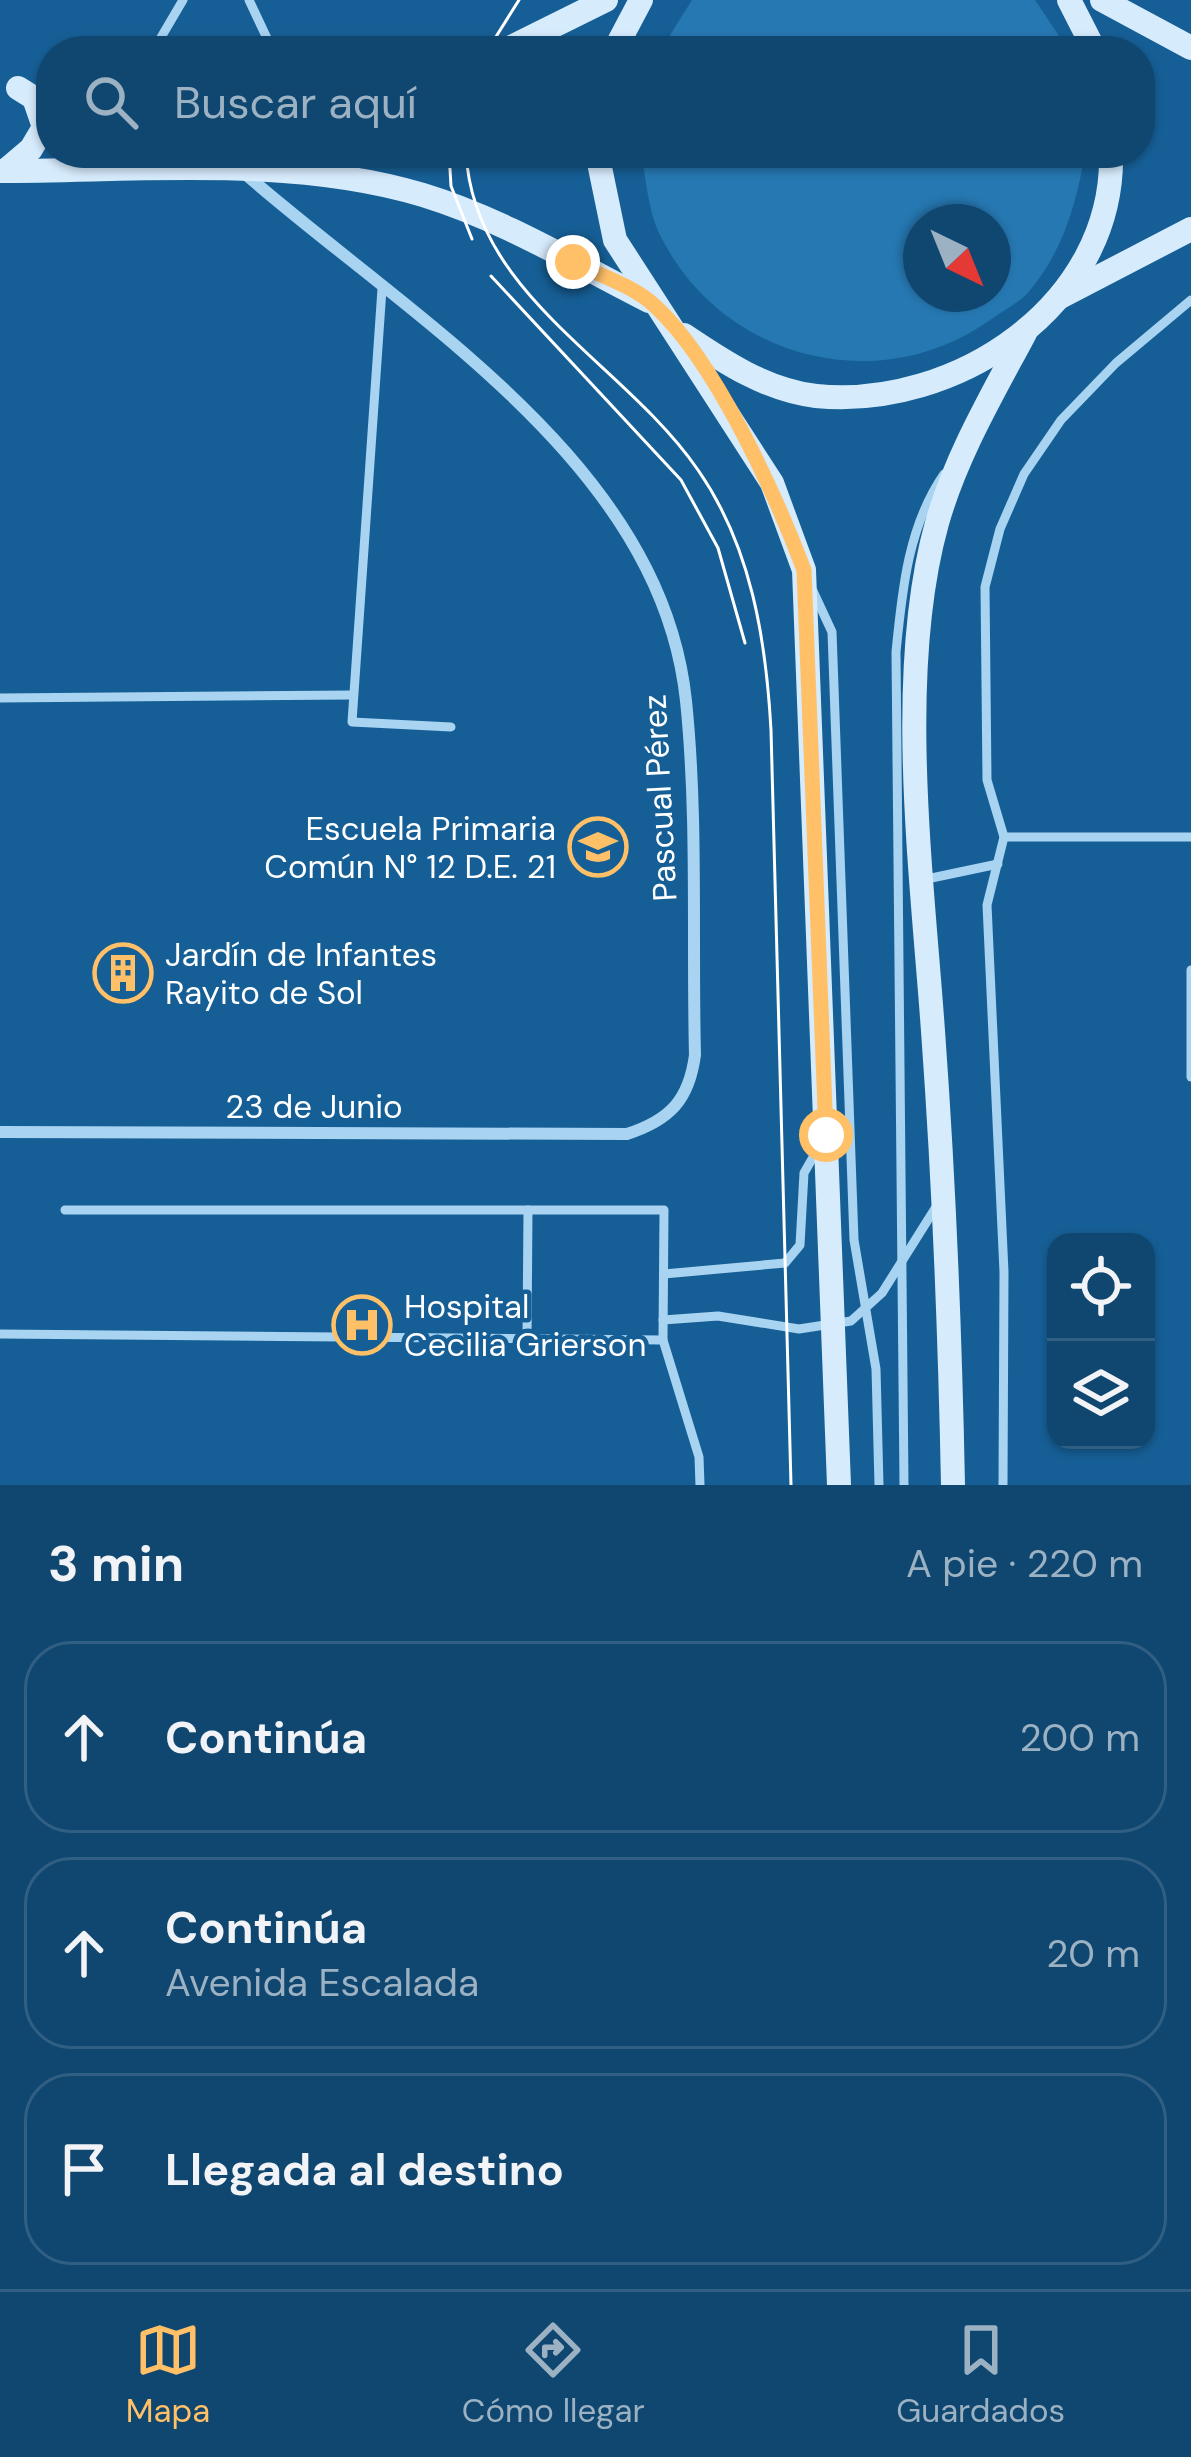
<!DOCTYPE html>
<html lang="es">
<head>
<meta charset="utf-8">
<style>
  body { margin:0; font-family:"DM Sans",sans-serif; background:#1e5178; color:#f1f3f6 }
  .controls { position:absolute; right:36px; bottom:36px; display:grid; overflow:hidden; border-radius:24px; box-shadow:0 3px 9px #0004 }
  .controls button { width:108px; height:108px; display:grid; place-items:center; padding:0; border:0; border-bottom:3px solid #305f83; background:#104770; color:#f1f3f6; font:60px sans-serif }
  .compass { position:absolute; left:903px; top:204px; width:108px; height:108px; border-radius:50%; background:#104770; box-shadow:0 3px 9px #0004; rotate:137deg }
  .stop { position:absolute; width:36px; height:36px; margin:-27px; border:9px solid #ffc068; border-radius:50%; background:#fff }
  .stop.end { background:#ffc068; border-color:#fff; box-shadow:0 3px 12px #0008 }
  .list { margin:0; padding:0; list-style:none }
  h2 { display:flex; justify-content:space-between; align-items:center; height:156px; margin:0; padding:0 48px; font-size:51px }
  h2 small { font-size:39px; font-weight:400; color:#9cb2c3 }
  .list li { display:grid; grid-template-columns:78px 1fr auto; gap:36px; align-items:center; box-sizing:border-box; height:192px; margin:0 24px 24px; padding:0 24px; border:3px solid #305f83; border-radius:48px }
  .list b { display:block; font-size:45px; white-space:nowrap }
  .list p { margin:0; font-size:39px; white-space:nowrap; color:#9cb2c3 }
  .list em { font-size:39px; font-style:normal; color:#9cb2c3 }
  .icon { flex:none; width:66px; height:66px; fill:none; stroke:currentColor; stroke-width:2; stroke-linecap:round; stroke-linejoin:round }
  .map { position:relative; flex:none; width:1191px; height:1485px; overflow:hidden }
  .search { position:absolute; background:#104770; box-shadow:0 3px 9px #0004; left:36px; right:36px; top:36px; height:132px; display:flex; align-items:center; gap:30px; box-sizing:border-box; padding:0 42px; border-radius:48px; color:#9cb2c3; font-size:45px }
  .sheet { height:804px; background:#104770 }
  nav { display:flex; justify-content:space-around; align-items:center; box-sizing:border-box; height:168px; border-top:3px solid #305f83; background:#104770; font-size:33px; color:#9cb2c3 }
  nav a { display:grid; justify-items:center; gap:6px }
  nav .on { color:#ffc068 }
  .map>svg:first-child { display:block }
  .green { fill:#2678b2; fill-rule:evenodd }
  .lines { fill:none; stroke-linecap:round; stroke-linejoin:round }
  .service { stroke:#a8d3f1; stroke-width:9 }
  .minor { stroke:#a8d3f1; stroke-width:12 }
  .secondary { stroke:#d6ebfc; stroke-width:24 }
  .tram { stroke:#fff; stroke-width:3 }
  .route { stroke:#ffc068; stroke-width:15 }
  .labels { text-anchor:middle; stroke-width:9; stroke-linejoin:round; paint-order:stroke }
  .street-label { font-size:33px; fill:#fff; stroke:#165f96 }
  .poi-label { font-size:33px; fill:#fff; stroke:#165f96; text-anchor:start }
</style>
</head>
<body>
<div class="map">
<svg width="1191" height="1485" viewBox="0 0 1191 1485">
  <rect width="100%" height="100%" fill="#165f96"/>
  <g class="green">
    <path d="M692,0H1035L1069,51H660Z"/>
    <path d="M641,153H1085C1076,205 1063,252 1027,294C1017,304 1001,312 990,320C877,400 720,359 659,233C648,210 646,178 641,153ZM993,222V294H921V222Z"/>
  </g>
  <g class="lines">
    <g class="service">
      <path d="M249,0L273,51"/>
      <path d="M153,51L183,0"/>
      <path d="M382,289L352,722L451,727"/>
      <path d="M813,591L832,632L854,1240L876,1369L879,1485"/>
      <path d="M0,698L352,695"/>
      <path d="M1004,837H1191"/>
      <path d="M922,880L998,864"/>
      <path d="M1191,970V1077"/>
      <path d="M65,1210H664L663,1340L699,1457L700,1485"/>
      <path d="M664,1274L785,1263L800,1245L804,1173L820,1145"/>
      <path d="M663,1320L718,1316L799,1329L851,1321L882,1293L936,1207"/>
      <path d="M0,1334L663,1340"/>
      <path d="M527,1339L528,1210"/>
      <path d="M904,1485L896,652C902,591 908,526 944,474"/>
      <path d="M1003,1485L1004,1272L987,905L1004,837L987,780L985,587L1000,529L1024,474L1061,420L1116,363L1191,300"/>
    </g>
    <path class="minor" d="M0,1132L627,1134C670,1120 689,1100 695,1055C692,938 698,817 686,701C661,462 407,316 243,172"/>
    <g class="secondary">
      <path d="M1069,0L1095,51"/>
      <path d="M1102,0L1191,48"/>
      <path d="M503,51L606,0"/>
      <path d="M614,51L641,0"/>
      <path d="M597,153L615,240L772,483L804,570L839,1485"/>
      <path d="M0,171C138,171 290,155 423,195C502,219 576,264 649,301"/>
      <path d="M5,171L31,149L44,127L34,98L18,88"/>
      <path d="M1060,297L1191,229"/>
      <path d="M684,335C724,362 766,390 816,396C955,410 1115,305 1111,153"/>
      <path d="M953,1485C950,1333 944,1182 933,1031C922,875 895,673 937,523C956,456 992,395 1025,333"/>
    </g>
    <g class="tram">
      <path d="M487,51L519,0"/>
      <path d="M449,153L451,186L472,239"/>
      <path d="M466,153C474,296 624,362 698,470C751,546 766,639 771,730L791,1485"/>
      <path d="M491,276L681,480L718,548L745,643"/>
    </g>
  </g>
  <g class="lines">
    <path class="route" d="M573,262C599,275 634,286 655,306C715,361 775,493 804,570L826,1135"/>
  </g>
  <defs>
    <symbol id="school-ring" viewBox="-11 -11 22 22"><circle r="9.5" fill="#165f96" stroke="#ffc068" stroke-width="1.5"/><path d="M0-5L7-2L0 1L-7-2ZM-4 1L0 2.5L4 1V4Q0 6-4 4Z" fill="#ffc068"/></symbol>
    <symbol id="building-ring" viewBox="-11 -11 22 22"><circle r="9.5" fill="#165f96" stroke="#ffc068" stroke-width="1.5"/><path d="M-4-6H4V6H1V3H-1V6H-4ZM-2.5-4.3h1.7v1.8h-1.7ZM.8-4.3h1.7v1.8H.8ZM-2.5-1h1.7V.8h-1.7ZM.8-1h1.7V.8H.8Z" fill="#ffc068"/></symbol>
    <symbol id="hospital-ring" viewBox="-11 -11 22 22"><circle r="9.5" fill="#165f96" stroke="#ffc068" stroke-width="1.5"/><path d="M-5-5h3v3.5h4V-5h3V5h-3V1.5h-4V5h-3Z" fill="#ffc068"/></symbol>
  </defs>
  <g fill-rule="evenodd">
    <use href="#school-ring" x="565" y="814" width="66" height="66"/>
    <use href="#building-ring" x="90" y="940" width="66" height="66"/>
    <use href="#hospital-ring" x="329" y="1292" width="66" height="66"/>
  </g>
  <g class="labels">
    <g class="street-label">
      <text transform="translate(659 798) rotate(-93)" y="12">Pascual Pérez</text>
      <text x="314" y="1118">23 de Junio</text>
    </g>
    <g class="poi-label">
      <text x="556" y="840" text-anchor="end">Escuela Primaria<tspan x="556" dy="38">Común N° 12 D.E. 21</tspan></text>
      <text x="165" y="966">Jardín de Infantes<tspan x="165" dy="38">Rayito de Sol</tspan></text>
      <text x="404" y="1318">Hospital<tspan x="404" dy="38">Cecilia Grierson</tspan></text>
    </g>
  </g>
</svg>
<div class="controls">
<button><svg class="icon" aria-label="locate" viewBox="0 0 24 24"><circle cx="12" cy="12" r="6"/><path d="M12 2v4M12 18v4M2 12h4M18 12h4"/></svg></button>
<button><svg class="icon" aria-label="layers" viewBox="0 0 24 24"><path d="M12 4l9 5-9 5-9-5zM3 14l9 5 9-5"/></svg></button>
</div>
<svg class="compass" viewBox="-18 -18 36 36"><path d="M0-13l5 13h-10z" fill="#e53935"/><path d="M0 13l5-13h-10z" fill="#9cb2c3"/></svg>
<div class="stop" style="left:826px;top:1135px"></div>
<div class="stop end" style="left:573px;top:262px"></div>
<div class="search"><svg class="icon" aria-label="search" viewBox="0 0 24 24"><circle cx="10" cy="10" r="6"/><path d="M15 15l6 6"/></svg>Buscar aquí</div>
</div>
<section class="sheet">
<h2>3 min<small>A pie · 220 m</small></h2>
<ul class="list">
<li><svg class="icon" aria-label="ahead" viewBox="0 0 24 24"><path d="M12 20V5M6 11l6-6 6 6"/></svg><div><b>Continúa</b></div><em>200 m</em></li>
<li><svg class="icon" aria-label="ahead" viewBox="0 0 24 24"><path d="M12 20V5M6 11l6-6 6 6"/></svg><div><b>Continúa</b><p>Avenida Escalada</p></div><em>20 m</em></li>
<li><svg class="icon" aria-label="arrive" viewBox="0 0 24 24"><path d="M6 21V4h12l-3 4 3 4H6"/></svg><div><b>Llegada al destino</b></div></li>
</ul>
</section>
<nav>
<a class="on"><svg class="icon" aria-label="map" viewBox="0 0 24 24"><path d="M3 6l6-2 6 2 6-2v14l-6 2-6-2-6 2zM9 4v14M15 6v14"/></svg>Mapa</a>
<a><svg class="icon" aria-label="directions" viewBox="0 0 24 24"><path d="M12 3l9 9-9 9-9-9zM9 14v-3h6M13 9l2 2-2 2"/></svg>Cómo llegar</a>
<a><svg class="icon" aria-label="saved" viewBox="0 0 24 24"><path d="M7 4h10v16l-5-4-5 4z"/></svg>Guardados</a>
</nav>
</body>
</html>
